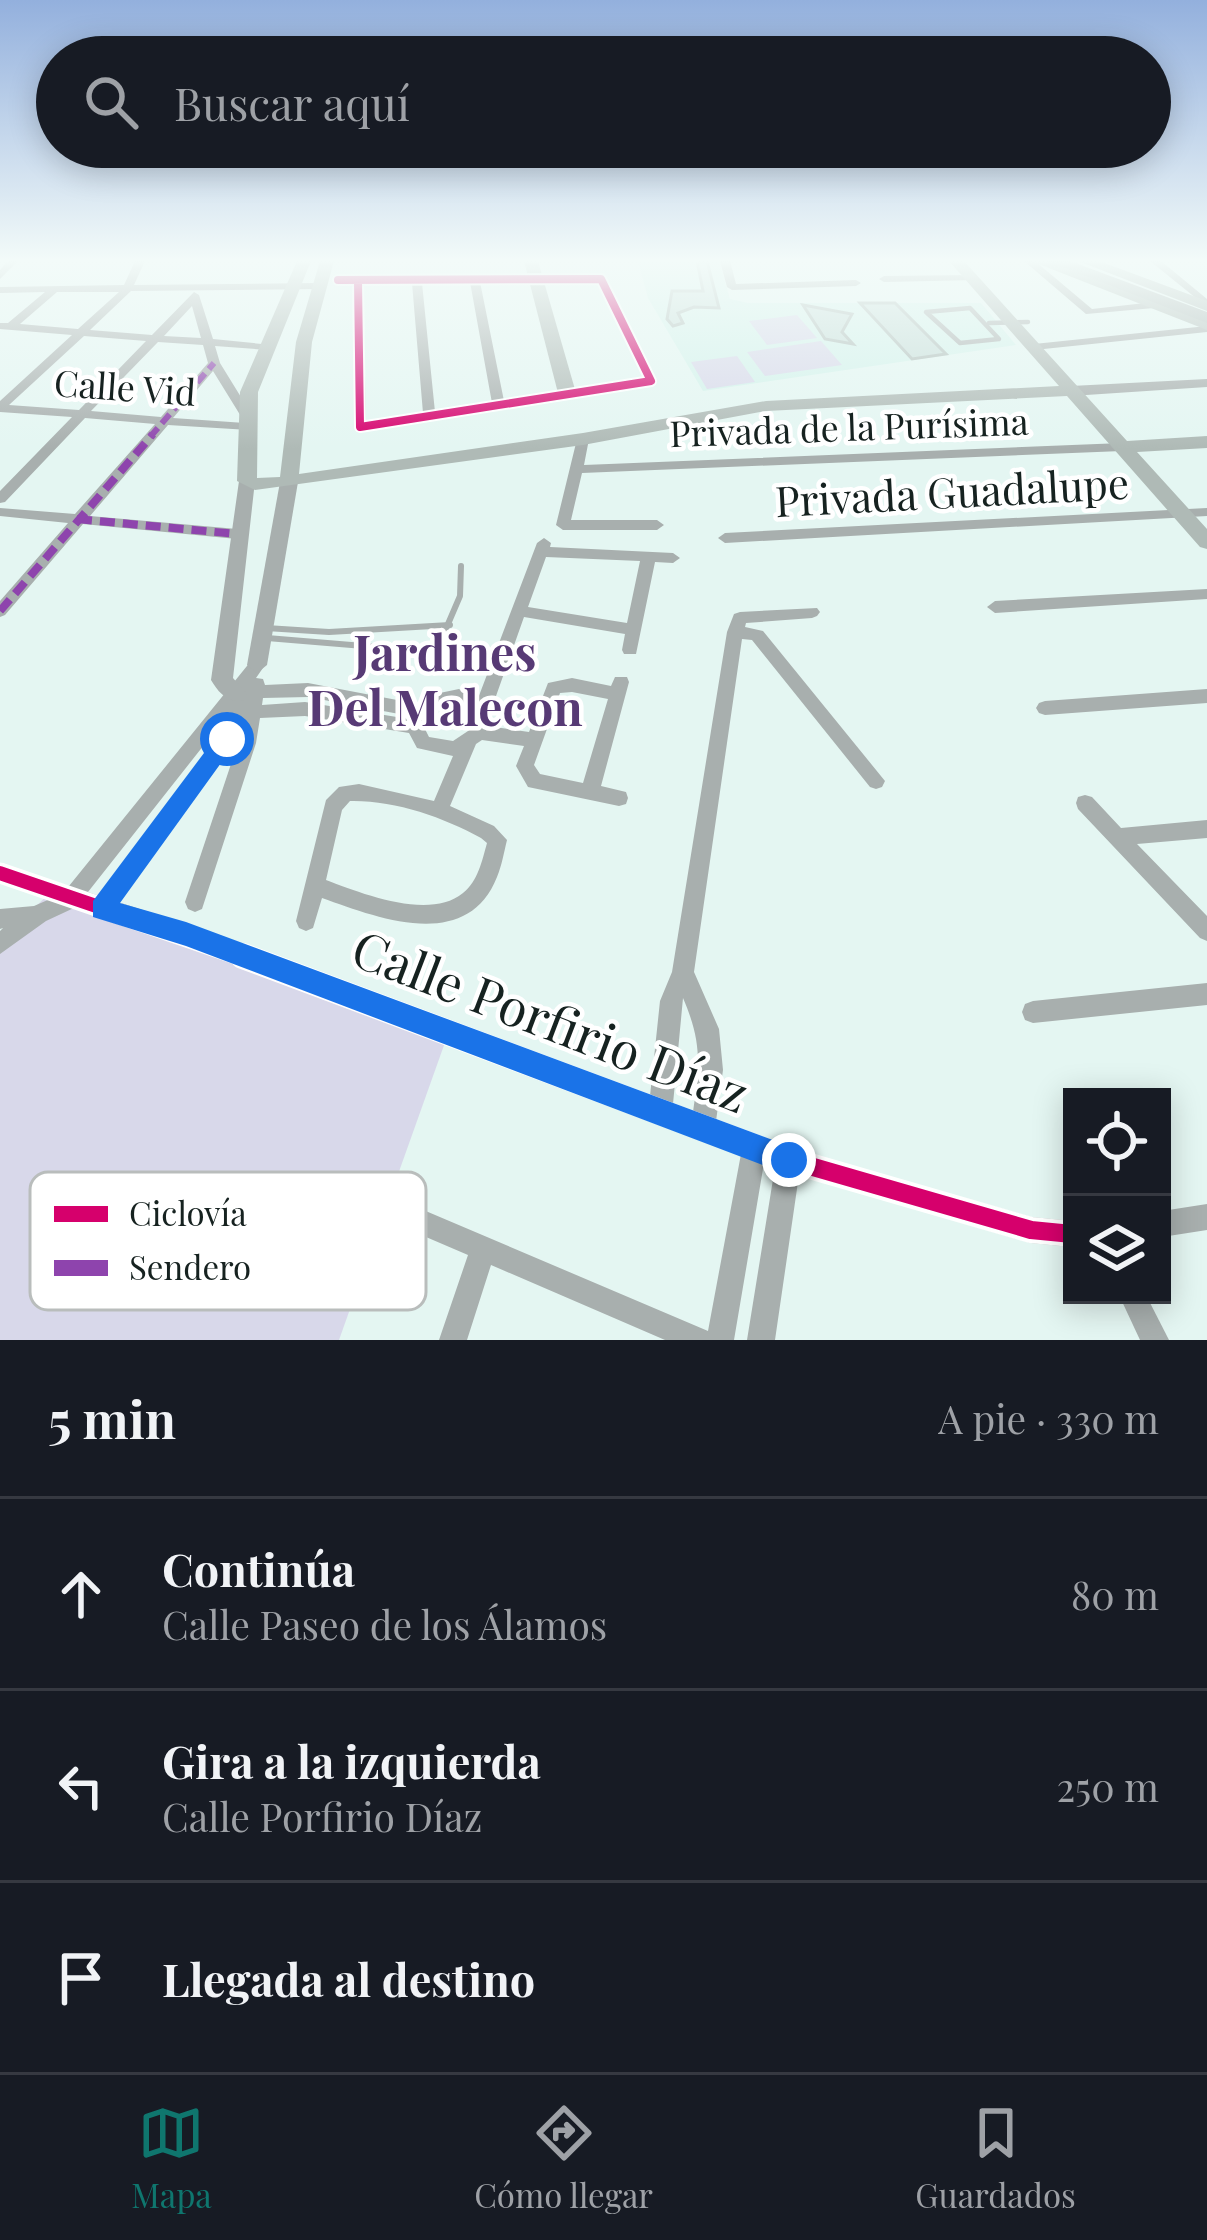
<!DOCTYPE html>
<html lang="es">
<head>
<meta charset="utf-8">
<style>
  body { margin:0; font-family:"Playfair Display",serif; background:#20242c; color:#f1f3f6 }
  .controls { position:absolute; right:36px; bottom:36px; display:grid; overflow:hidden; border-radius:0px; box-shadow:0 6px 30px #0003 }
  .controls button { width:108px; height:108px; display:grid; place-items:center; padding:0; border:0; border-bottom:3px solid #363941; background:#171b24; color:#f1f3f6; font:60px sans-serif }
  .stop { position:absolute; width:36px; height:36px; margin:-27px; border:9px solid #1a73e8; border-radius:50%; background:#fff }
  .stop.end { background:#1a73e8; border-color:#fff; box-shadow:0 3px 12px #0008 }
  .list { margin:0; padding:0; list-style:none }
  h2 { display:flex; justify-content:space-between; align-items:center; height:156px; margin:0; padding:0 48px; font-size:51px }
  h2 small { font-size:39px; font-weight:400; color:#9ea1a6 }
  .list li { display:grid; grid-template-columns:78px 1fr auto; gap:36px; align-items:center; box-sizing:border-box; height:192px; padding:0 48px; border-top:3px solid #363941 }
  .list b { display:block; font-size:45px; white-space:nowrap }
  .list p { margin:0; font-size:39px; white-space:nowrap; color:#9ea1a6 }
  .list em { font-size:39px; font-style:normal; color:#9ea1a6 }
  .icon { flex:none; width:66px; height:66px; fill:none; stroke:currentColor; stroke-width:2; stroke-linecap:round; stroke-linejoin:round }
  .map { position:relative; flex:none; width:1207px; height:1340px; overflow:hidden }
  .search { position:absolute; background:#171b24; box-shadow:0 6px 30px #0003; left:36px; right:36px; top:36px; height:132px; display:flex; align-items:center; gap:30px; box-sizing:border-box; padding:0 42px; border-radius:66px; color:#9ea1a6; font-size:45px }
  .sheet { height:732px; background:#171b24 }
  nav { display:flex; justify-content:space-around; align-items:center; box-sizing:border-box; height:168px; border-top:3px solid #363941; background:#171b24; font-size:33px; color:#9ea1a6 }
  nav a { display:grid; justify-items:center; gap:6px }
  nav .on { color:#0f766e }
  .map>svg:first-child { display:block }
  .built { fill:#d3f2eb }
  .green { fill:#d8d8ea }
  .building { fill:#c6ddd8; stroke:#aebcb8; stroke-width:3 }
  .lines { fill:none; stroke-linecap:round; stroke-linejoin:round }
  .service-far1 { stroke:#a8afae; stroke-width:4.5 }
  .service { stroke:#a8afae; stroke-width:6 }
  .minor { fill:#a8afae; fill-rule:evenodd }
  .tertiary { fill:#a8afae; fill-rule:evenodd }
  .secondary { fill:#afbab6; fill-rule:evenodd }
  .primary { fill:#a8b2b0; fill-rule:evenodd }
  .quiet-far1 { stroke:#8e44ad; stroke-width:6; stroke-dasharray:12 6; stroke-linecap:butt }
  .quiet { stroke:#8e44ad; stroke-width:8; stroke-dasharray:15 8; stroke-linecap:butt }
  .cycleway-far2-casing { stroke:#fff; stroke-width:12 }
  .cycleway-far1-casing { stroke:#fff; stroke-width:21 }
  .cycleway-casing { stroke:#fff; stroke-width:26 }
  .cycleway-far2 { stroke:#d6006c; stroke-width:8 }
  .cycleway-far1 { stroke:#d6006c; stroke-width:14 }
  .cycleway { stroke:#d6006c; stroke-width:18 }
  .route { fill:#1a73e8 }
  .labels { text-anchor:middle; stroke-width:9; stroke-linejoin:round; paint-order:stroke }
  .far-street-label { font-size:36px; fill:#162220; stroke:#fff }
  .street-label { font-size:42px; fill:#162220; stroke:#fff }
  .quarter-label { font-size:48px; font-weight:bold; fill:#573a75; stroke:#fff }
  .near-street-label { font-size:51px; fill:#162220; stroke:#fff }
  .key { fill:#fff; stroke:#b9bdbc; stroke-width:3 }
  .key-label { font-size:33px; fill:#162220 }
</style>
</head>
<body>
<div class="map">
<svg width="1207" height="1340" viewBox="0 0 1207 1340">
  <rect width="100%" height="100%" fill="#e4f6f2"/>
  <path class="built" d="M638,261H719L730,299L748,303H981L1016,345L703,391L648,298Z"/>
  <g class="green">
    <path d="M797,315L817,338L767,345L749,321Z"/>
    <path d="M821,341L842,365L765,376L747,352Z"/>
    <path d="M737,356L755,382L707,389L691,362Z"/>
    <path d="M60,883L448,1034L339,1340H0V941Z"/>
  </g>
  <g class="building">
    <path d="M697,261H707L719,308L694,307L678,313L683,323L673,326L667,319L672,291H703Z"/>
    <path d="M860,303H895L946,354L912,359Z"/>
    <path d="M803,305L852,314L842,332L853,344L825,339Z"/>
  </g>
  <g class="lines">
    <g class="service-far1">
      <path d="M970,308L999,339L960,343L926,312Z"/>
      <path d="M989,323L1028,322"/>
    </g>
    <g class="service">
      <path d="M266,628L329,632L450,625"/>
      <path d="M267,638L436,652L460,596L461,566"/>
    </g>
    <g class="minor">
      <path d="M8,261H18L0,279V270Z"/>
      <path d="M135,261H145L134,285L318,283L323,286L318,289L131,291L90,330L152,335L194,292L199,295L213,339L272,345L274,347L268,350L215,346L220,363L252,415L250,418H242L213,371L173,418L245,423L251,427L249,430L168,425L90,516L237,529L244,534L237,539L83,524L5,615L0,617V601L68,523L0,516V508L75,514L155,424L85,418L5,502L0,503V491L72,417L0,412V401L72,335L0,329V323H8L45,292L0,293V287L124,285ZM57,292H119L78,329L20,324ZM192,306L201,338L164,336ZM84,336L146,341L79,410L9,405ZM158,342L203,345L208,363L161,417L91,411Z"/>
      <path d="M720,261H730L736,284L856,280L861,283L856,286L732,290L727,287Z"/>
      <path d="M1024,261H1035L1092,309L1154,302L1159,305L1154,308L1086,314Z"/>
      <path d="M1150,261H1161L1207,299V307Z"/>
      <path d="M972,275L976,276V280L884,282L879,279L884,276Z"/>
      <path d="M474,276L605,277L657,381L651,385L356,430L353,283L334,282V278ZM470,282L492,403L435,412L422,283ZM480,282H597L644,379L504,401ZM363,283H412L423,413L366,422Z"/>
      <path d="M1207,326V332L1034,350L1028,347L1034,344Z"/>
      <path d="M583,435L589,439L584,465L1122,443L1128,447L1122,451L582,473L571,520H657L664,525L657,530H563L556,525L577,439Z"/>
      <path d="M1207,508V516L725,543L718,538L725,533Z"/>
      <path d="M544,538L551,543L550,547L673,553L680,558L673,563L655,562L636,654H624L622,650L625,634L524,617L490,713L488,726L529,732L548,683L572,678L611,686L615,677H627L629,682L601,786L626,792L628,798L626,804L619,806L528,787L516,766L524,746L482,740L476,744L450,806L494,826L507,840C504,852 502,865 497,877C467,953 378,918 322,898L313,928L306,931L299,928L296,921L326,800L339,787L359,784L434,801L453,756L417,748L409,733L305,716L260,718L256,743L202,909L195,912L188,909L185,902L238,743L241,726L233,744L118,902L186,924L650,1096L660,1001L672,972L727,632L734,614L740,612L817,608L820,612L817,616L812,618L746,623L745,627L763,631L885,781L882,787L876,789L870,787L752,640L742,639L694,972L719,1029L723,1070L716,1121L789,1148L1031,1217L1072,1221V1247L1031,1243L799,1175L775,1340H747L775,1167L764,1163L734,1340H665L491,1265L467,1340H439L468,1255L412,1231L408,1222L412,1213L421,1209L708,1331L741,1154L186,944L105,917L101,919L76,907L46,921L0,954V931L3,928L0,929V909L34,906L50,899L0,882V864L69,886L251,661H263L265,665L256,678L263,679L265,685L308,683L418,704L430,695L459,689L477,701L537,543ZM546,557L640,561L627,623L528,607ZM572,692L608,699L583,783L540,774L534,765L560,693ZM308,697L410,716L409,719L305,702L262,705L263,698ZM456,703L472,716L471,729L453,741L429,737L424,727C428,710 439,704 456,703ZM230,712L220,735L99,896L88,892ZM350,801C394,800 443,817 481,838L487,843C482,861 478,881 463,893C429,921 361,893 326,880L342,810ZM683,998C702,1042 700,1065 693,1112L673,1104Z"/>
      <path d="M1207,589V599L995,613L987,607L995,601Z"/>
      <path d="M1207,689V703L1045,715L1039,713L1036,708L1039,703L1045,701Z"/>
      <path d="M1085,795L1092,797L1121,828L1207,820V838L1137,844L1207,916V941L1200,938L1078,809L1076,803L1078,797Z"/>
      <path d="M1207,983V1005L1033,1023L1025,1020L1022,1012L1025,1004L1033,1001Z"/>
      <path d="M1207,1204V1230L1162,1237V1211Z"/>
      <path d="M1119,1295H1146L1169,1340H1140Z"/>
    </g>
    <g class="tertiary">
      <path d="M1207,379V387L1071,396L1063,391L1071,386Z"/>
      <path d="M247,476L255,481L233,678L247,694L244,700C229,705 218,692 211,680L239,481Z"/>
      <path d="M289,477L298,482L267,665L257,673L247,665L280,482Z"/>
    </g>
    <g class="secondary">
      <path d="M297,261H311L258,392L257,478L280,477L296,342L320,261H334L312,342L299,474L583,433L766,401L1059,386L949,261H964L1127,441L1207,436V448L1137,452L1207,529V549L1200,547L1067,396L766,411L583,445L255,490L237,481L240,392Z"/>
      <path d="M524,261H538L576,393L573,397L558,393Z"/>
      <path d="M1031,261H1052L1207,320V330Z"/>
      <path d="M1078,261H1099L1207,301V311Z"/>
    </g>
    <path class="primary" d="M1047,261H1070L1207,312V323Z"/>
    <path class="quiet-far1" d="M150,437L214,363"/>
    <g class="quiet">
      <path d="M77,519L237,534"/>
      <path d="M0,611L153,434"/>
    </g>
    <defs>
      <path id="cycleway-far2" d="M338,280L601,279L651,381L360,427L358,281"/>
      <path id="cycleway-far1" d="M0,873L251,959"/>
      <path id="cycleway" d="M243,956L789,1160L1031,1230L1072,1234"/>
    </defs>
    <use href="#cycleway-far2" class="cycleway-far2-casing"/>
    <use href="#cycleway-far1" class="cycleway-far1-casing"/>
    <use href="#cycleway" class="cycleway-casing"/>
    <use href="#cycleway-far2" class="cycleway-far2"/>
    <use href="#cycleway-far1" class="cycleway-far1"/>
    <use href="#cycleway" class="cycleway"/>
  </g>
  <linearGradient id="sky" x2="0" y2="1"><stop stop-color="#93b0dd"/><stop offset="0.58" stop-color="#f3fbf9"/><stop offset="1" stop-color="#f3fbf9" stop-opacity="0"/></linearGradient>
  <rect width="1207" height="449" fill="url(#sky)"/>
  <path class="route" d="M227,730L237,739L234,745L120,903L186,922L789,1146L799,1150L804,1160L799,1171L789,1175L186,946L93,917V901L219,733Z"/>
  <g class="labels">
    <g class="far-street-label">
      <text transform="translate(125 388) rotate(4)" y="13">Calle Vid</text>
      <text transform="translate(849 428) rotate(-2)" y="13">Privada de la Purísima</text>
    </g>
    <g class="street-label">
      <text transform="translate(952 493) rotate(-3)" y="15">Privada Guadalupe</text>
    </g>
    <g class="quarter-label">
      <text x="445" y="671">Jardines<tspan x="445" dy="55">Del Malecon</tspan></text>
    </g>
    <g class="near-street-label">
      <text transform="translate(550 1022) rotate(21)" y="18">Calle Porfirio Díaz</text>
    </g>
  </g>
  <rect x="30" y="1172" width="396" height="138" rx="18" class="key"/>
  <rect x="54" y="1206" width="54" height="16" fill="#d6006c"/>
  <rect x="54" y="1260" width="54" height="16" fill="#8e44ad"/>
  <g class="key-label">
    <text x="129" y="1226">Ciclovía</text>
    <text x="129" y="1280">Sendero</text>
  </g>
</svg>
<div class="controls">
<button><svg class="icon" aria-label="locate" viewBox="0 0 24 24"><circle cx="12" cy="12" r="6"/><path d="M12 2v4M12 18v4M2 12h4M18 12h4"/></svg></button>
<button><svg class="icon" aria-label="layers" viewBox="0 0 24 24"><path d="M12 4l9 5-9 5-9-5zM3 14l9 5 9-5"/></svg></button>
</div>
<div class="stop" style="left:227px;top:739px"></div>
<div class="stop end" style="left:789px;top:1160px"></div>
<div class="search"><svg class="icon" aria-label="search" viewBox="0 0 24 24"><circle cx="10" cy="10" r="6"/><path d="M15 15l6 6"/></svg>Buscar aquí</div>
</div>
<section class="sheet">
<h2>5 min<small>A pie · 330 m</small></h2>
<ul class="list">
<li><svg class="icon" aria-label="ahead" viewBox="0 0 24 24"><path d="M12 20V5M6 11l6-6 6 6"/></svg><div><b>Continúa</b><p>Calle Paseo de los Álamos</p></div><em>80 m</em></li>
<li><svg class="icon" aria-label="left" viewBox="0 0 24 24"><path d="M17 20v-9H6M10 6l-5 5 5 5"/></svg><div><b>Gira a la izquierda</b><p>Calle Porfirio Díaz</p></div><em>250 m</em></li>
<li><svg class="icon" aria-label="arrive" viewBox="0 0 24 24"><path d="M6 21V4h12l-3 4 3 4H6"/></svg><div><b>Llegada al destino</b></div></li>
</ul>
</section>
<nav>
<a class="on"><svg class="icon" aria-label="map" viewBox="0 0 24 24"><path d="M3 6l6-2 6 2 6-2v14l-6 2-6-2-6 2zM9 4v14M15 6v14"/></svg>Mapa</a>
<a><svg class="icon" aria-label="directions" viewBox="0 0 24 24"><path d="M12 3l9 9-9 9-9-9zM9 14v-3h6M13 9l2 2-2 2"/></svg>Cómo llegar</a>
<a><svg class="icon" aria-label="saved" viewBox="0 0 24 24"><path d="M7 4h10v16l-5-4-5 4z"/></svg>Guardados</a>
</nav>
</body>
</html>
